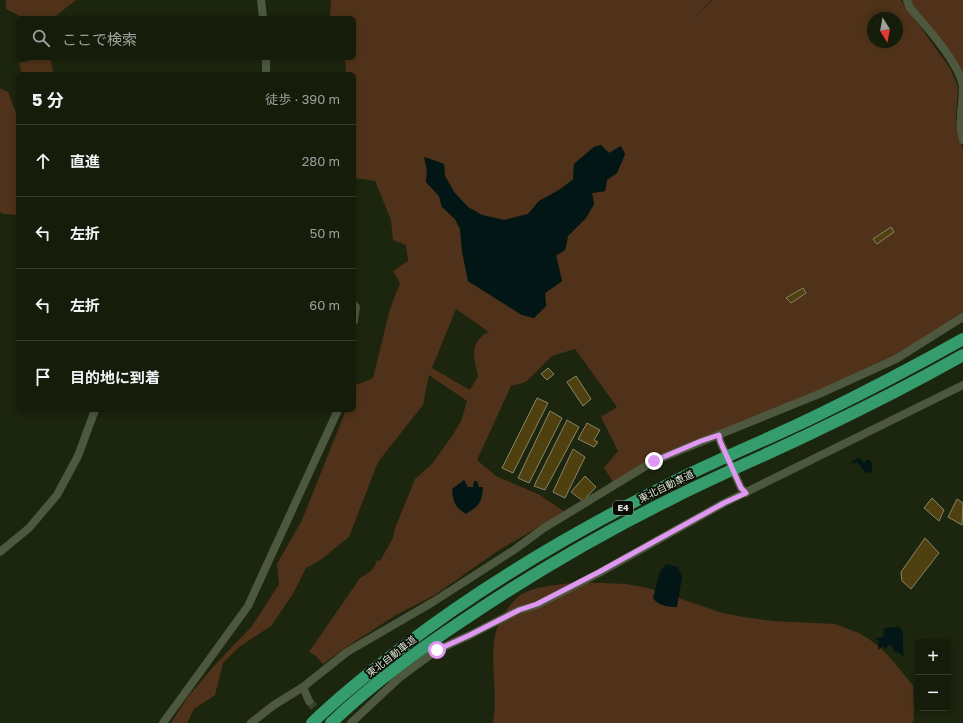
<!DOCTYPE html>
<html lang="ja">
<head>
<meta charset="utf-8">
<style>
  body { margin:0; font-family:"Golos Text","Noto Sans JP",sans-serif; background:#222918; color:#f1f3f6 }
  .controls { position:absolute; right:12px; bottom:12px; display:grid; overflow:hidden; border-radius:6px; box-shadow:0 2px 6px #0003 }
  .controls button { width:36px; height:36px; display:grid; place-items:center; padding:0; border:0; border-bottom:1px solid #343a2b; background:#151c0a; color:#f1f3f6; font:20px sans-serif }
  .compass { position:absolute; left:867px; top:12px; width:36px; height:36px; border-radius:50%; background:#151c0a; box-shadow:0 2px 6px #0003; rotate:169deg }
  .stop { position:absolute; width:12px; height:12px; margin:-9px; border:3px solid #df98f1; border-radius:50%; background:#fff }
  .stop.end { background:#df98f1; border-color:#fff; box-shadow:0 1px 4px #0008 }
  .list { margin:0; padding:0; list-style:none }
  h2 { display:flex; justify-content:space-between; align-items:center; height:52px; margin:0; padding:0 16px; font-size:17px }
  h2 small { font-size:13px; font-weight:400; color:#9da19c }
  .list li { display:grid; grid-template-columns:26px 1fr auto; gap:12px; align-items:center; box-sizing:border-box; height:72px; padding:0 16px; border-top:1px solid #343a2b }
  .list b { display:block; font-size:15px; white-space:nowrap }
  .list em { font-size:13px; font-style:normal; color:#9da19c }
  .icon { flex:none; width:22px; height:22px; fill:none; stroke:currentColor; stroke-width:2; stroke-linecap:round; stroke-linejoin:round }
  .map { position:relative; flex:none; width:963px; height:723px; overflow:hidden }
  .search { position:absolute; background:#151c0a; box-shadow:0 2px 6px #0003; left:16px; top:16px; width:340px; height:44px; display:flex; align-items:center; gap:10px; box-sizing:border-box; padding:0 14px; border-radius:6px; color:#9da19c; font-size:15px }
  .panel { position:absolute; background:#151c0a; box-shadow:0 2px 6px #0003; left:16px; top:72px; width:340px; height:340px; border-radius:6px }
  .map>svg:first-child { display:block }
  .green { fill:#4f3219; fill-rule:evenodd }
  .water { fill:#031616 }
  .building { fill:#4f410f; stroke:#8b8368 }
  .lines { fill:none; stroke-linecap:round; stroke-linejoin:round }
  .minor-tunnel { stroke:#38412b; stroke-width:8; stroke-dasharray:8 4; stroke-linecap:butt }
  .minor { stroke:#4d583f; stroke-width:8 }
  .highway { stroke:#359c6e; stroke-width:12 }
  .route { stroke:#df98f1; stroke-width:5 }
  .labels { text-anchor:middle; stroke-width:3.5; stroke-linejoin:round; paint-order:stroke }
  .shield { fill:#080c04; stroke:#9ba194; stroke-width:1 }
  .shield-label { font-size:9px; font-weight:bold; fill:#dae1d2 }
  .street-label { font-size:10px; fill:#dae1d2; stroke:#080c04 }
</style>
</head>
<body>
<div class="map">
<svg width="963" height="723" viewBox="0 0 963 723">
  <rect width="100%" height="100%" fill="#1c250e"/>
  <g class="green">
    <path d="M6,0H76L53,18H24L6,9Z"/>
    <path d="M331,0H711L692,20L712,0H901L950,68L958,87L956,119L963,151V315L895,357L613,482L604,468L618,451L601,417L617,407L575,349L552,356L526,382L511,386L477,460L496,476L540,495L565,512L499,550L435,595L396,615L345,648L323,664L316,656L309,652L360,578C368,573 375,570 377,560L380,561L393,538L395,528L415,479L432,464L454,433L461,421L467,401L429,375L423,405L378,462L349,537L319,561L306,568L293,594L271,626L239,647L223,663L215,695L194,709L187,723H171L187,698L213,667L252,626L279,584L277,564L302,520L346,410H354V390L356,385L373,378L390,309L400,283L393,271L408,261L406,245L393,240L391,220L375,181L355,178L354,74H346L345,58H354V18H331L330,16ZM873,18H897V42H873ZM601,145L609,153L621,146L625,154L617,173L607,180L605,191L592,193L594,204L586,218L568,236L565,250L556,256L562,281L545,293L546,306L534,318L522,315L468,281L462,251L460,229L455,219L442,207L439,196L426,182L427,170L425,157L444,164L445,176L454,192L468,207L482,215L504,220L528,214L539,201L559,190L573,179L574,164L594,147ZM456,309L489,332C486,333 483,335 481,337C470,347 475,364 478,376L470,390L432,368Z"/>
    <path d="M910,0H963V77L912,6Z"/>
    <path d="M27,58H50L54,74H22L19,63L28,61Z"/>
    <path d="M0,88L8,92L18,118V213L16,215L4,214L0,212Z"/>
    <path d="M578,582L626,584L643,587L659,591L719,612L743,617L773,621L835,624L859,633L869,639L883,650L899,668L913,686L914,719L912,723H493C498,694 490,664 495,635C497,626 503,617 507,610C511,604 517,596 524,593C540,585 561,585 578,582Z"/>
  </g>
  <g class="water">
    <path d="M601,145L609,153L621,146L625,154L617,173L607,180L605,191L592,193L594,204L586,218L568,236L565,250L556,255L562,281L545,293L546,306L534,318L522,315L468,281L462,251L460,229L455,219L442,207L439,196L426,182L427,170L424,157L444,164L445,176L454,192L468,207L482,215L504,220L528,214L539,201L559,190L573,180L574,164L594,147Z"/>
    <path d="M860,458L864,463L866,460H870L872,464V472L866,473L857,462L853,464L852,461Z"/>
    <path d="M464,480L468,487H473L474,481H477L479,487H483C482,503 479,506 466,514C455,507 453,502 452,489Z"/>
    <path d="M667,564L678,567L682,577L677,607C667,607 659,606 653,598L660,571Z"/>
    <path d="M898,627L902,630C904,639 902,648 904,657L899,653L895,652L891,645H888L886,649L883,646L878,650L879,641L875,639L884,636L883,630L886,628Z"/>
  </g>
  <g class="building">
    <path d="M891,227L894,232L877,244L873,239Z"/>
    <path d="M803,288L806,293L791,303L786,298Z"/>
    <path d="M548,368L554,374L547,380L541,374Z"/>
    <path d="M576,376L591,399L583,406L567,382Z"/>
    <path d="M537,398L548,403L513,473L502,468Z"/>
    <path d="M550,411L562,418L529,483L518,478Z"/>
    <path d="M567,420L579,427L545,490L534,486Z"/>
    <path d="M587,423L600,430L594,440L598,442L594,447L578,439Z"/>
    <path d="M573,449L585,457L565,498L553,492Z"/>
    <path d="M585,476L596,487L583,501L571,492Z"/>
    <path d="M932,498L944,510L939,521L924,508Z"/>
    <path d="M957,499L963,503L962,525L948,517Z"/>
    <path d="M925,538L939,553L911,589L902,581L901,572Z"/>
  </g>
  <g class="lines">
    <path class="minor-tunnel" d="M309,701L324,719"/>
    <g class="minor">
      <path d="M261,0L263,18"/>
      <path d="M907,0L910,8C926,26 960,64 963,87C963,105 958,122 963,140"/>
      <path d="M266,58V74"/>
      <path d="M354,305L356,307L354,321"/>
      <path d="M719,435L720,441L741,488L746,493"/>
      <path d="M0,552L29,528L57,495L78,456L95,410"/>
      <path d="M303,687L309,701"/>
      <path d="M163,723L248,606L338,410"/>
      <path d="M251,723L274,705L303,687L347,652L433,602L514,550L544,528L654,461L819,394L896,359L963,317"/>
      <path d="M351,723L399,678L437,650L470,635L519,610L537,605L599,573L724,503L963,385"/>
    </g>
    <g class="highway">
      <path d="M312,723C340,696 370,672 400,649C483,585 575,531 669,484C718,459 769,439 818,415C867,391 915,366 963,339"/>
      <path d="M331,723C372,684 418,650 465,619C532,574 602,533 675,497C723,473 773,452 822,428C870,405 917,381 963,355"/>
    </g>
  </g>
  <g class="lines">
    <path class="route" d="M437,650L470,635L519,610L537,604L599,572L724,503L746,493L741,488L720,441L719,435L701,441L654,461"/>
  </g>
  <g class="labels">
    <rect class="shield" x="613" y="501" width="20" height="14" rx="3"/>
    <g class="shield-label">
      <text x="623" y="511">E4</text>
    </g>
    <g class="street-label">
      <text transform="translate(666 486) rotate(-26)" y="4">東北自動車道</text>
      <text transform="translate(391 656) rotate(-38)" y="4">東北自動車道</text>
    </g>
  </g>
</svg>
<div class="controls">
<button>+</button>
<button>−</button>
</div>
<svg class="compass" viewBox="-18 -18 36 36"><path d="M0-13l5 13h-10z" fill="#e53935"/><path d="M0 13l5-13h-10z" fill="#9da19c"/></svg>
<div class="stop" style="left:437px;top:650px"></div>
<div class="stop end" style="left:654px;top:461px"></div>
<div class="search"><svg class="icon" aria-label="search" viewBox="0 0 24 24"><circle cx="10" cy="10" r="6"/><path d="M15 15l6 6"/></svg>ここで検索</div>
<section class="panel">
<h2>5 分<small>徒歩 · 390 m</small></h2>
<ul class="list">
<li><svg class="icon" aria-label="ahead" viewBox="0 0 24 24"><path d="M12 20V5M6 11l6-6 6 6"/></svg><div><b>直進</b></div><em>280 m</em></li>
<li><svg class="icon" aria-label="left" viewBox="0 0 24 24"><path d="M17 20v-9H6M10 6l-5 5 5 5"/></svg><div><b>左折</b></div><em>50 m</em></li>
<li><svg class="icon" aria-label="left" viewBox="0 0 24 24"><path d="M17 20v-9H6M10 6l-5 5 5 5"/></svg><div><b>左折</b></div><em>60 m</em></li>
<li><svg class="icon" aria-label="arrive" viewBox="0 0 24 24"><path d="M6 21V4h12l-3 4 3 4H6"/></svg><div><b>目的地に到着</b></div></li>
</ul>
</section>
</div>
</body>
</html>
